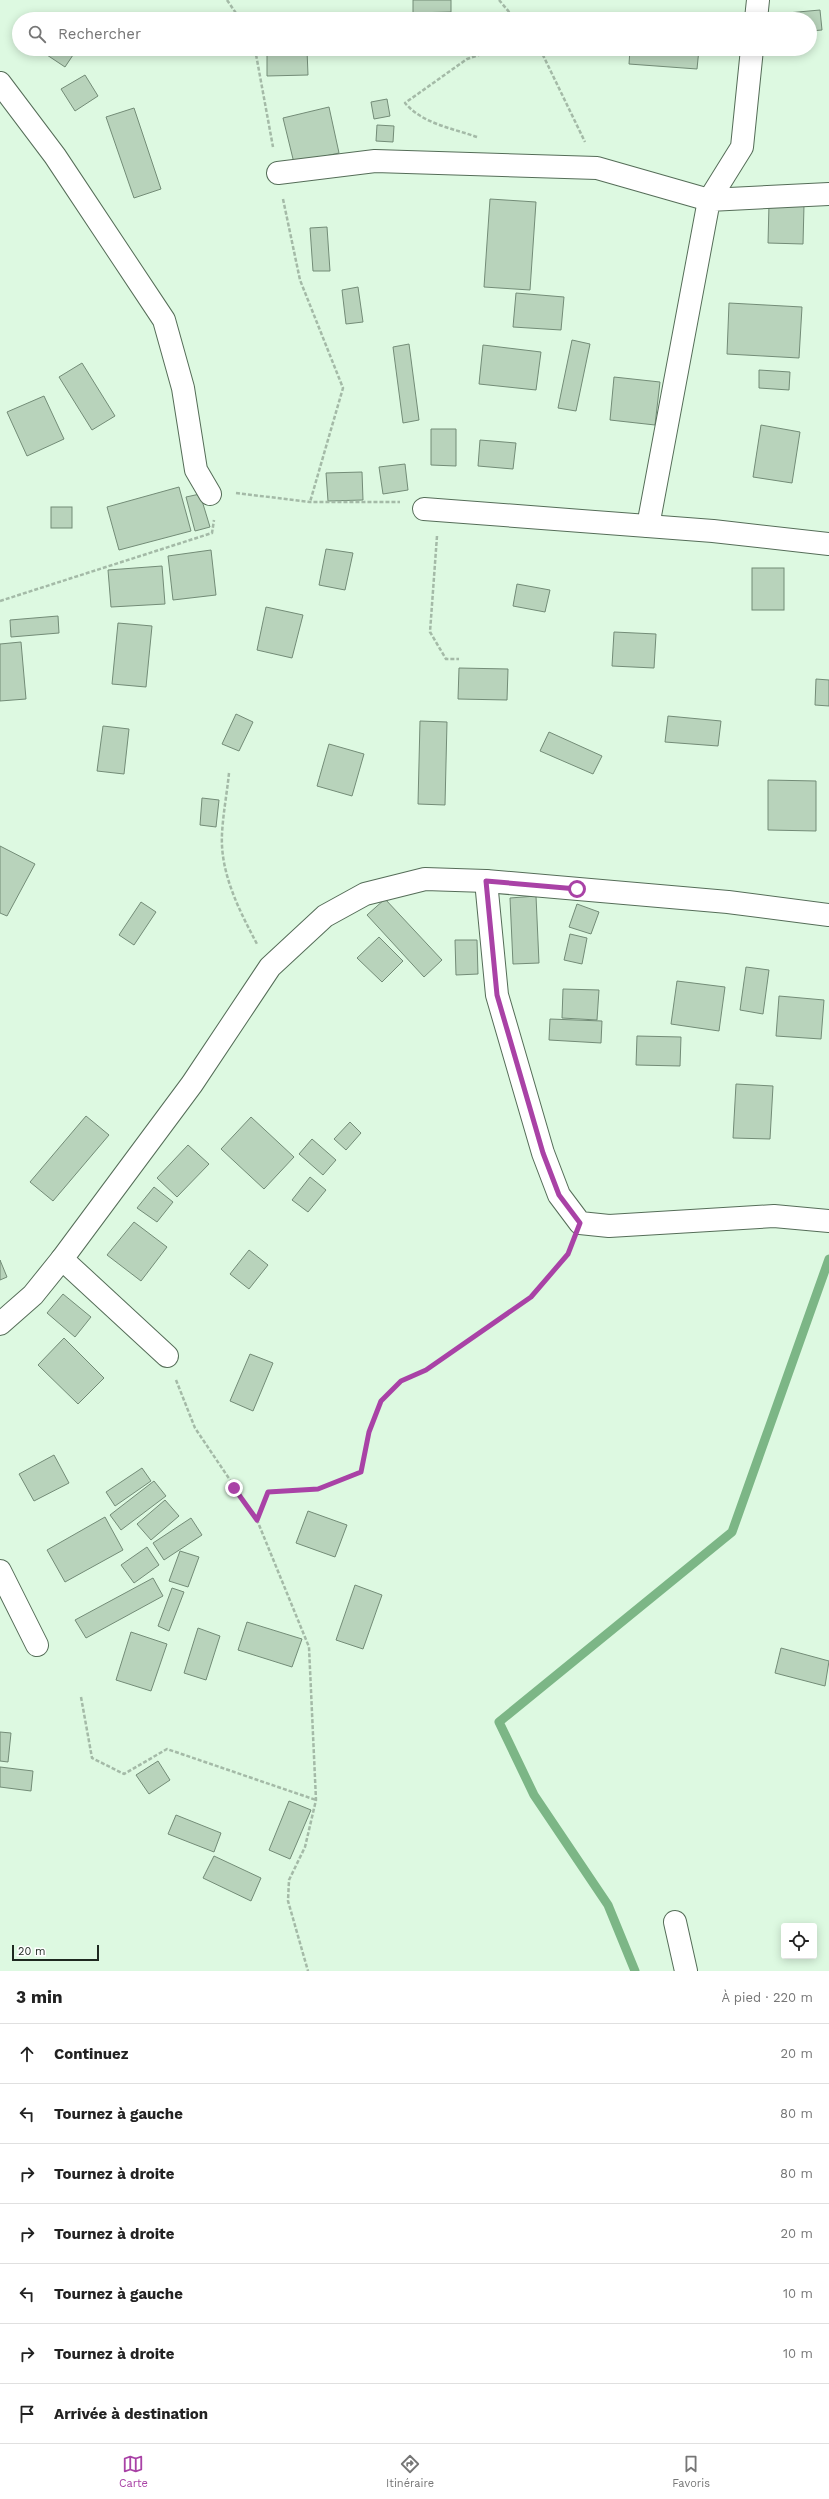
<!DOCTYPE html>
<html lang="fr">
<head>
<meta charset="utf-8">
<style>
  body { margin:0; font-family:"Work Sans",sans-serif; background:#f2f2f2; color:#222 }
  .controls { position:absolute; right:12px; bottom:12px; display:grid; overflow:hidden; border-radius:4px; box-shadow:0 2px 10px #0003 }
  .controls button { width:36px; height:36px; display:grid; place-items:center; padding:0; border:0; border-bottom:1px solid #e0e0e0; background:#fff; color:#222; font:20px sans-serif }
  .scale { position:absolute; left:12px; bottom:10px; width:87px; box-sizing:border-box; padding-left:4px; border:2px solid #1e2920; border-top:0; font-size:11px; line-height:14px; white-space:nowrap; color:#1e2920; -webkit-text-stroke:3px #fefefe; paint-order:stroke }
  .stop { position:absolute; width:12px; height:12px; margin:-9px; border:3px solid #a942a6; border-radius:50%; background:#fff }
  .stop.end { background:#a942a6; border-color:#fff; box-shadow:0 1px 4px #0008 }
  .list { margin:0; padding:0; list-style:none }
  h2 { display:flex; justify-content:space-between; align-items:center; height:52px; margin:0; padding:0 16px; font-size:17px }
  h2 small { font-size:13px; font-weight:400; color:#767676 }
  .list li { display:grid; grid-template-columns:26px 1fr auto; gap:12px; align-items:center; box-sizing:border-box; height:60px; padding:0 16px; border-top:1px solid #e0e0e0 }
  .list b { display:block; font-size:15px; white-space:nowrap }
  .list em { font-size:13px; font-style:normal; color:#767676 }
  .icon { flex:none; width:22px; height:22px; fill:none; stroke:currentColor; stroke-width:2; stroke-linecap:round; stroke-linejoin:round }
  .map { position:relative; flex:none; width:829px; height:1971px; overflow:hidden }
  .search { position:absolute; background:#fff; box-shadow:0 2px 10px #0003; left:12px; right:12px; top:12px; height:44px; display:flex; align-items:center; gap:10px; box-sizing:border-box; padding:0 14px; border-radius:22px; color:#767676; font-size:15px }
  .sheet { height:472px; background:#fff }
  nav { display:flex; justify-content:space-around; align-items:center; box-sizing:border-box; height:56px; border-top:1px solid #e0e0e0; background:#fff; font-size:11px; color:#767676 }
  nav a { display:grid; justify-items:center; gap:2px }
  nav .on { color:#a942a6 }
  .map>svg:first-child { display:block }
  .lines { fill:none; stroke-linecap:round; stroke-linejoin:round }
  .stream { stroke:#7cb686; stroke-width:9 }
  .building { fill:#b8d3bb; stroke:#738c77 }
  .minor-casing { stroke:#556d58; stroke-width:24 }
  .path { stroke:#a4baa7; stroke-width:2.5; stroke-dasharray:4 2; stroke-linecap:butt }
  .minor { stroke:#fff; stroke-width:22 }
  .route { stroke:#a942a6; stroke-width:5 }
</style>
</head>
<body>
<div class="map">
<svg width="829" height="1971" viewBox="0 0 829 1971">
  <rect width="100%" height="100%" fill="#ddf9e1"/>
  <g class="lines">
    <path class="stream" d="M635,1971L608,1905L534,1795L499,1722L732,1532L829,1259"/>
  </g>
  <g class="building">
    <path d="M413,0H451V12L413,13Z"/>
    <path d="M820,10L822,30L810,31V19H776V14Z"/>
    <path d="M334,15L385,16V19H334Z"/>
    <path d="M38,49H77L65,67Z"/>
    <path d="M630,49H699L697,69L629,64Z"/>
    <path d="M307,50L308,75L267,76V51Z"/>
    <path d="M85,75L98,96L75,111L61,89Z"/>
    <path d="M387,99L390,116L374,119L371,102Z"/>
    <path d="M329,107L339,153L294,163L283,118Z"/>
    <path d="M134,108L161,189L134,198L106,117Z"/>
    <path d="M377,125L394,126L393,142L376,141Z"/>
    <path d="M490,199L536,202L530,290L484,287Z"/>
    <path d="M769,204L804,205L803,244L768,243Z"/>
    <path d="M327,227L330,271H313L310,228Z"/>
    <path d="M358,287L363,322L346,324L342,290Z"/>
    <path d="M516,293L564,297L561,330L513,327Z"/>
    <path d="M729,303L802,307L799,358L727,354Z"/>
    <path d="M572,340L590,344L576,411L558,408Z"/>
    <path d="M409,344L419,420L403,423L393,347Z"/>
    <path d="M483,345L541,352L536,390L479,384Z"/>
    <path d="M82,363L115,416L92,430L59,377Z"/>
    <path d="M759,370L790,372L789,390L759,388Z"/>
    <path d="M614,377L660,382L655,425L610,420Z"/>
    <path d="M44,396L64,439L27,456L7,412Z"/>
    <path d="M761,425L800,432L792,483L753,477Z"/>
    <path d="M431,429H456V466L431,465Z"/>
    <path d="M480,440L516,443L513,469L478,466Z"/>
    <path d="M405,464L408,490L383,494L379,467Z"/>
    <path d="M362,472L363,500L328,501L326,473Z"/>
    <path d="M179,487L191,531L119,550L107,507Z"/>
    <path d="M200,494L210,527L195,531L186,497Z"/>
    <rect x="51" y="507" width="21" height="21"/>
    <path d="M326,549L353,553L345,590L319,585Z"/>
    <path d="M211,550L216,595L173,600L168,556Z"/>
    <path d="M162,566L165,604L111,607L108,570Z"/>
    <rect x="752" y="568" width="32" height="42"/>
    <path d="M517,584L550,590L545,612L513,606Z"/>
    <path d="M266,607L303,615L292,658L257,650Z"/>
    <path d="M58,616L59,633L11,637L10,620Z"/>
    <path d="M118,623L152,626L146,687L112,684Z"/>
    <path d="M614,632L656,634L654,668L612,666Z"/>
    <path d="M21,642L26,699L0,701V644Z"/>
    <path d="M459,668L508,669L507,700L458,699Z"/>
    <path d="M816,679L829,680V706L815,705Z"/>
    <path d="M236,714L253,722L239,751L222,744Z"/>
    <path d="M668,716L721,721L718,746L665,742Z"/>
    <path d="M420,721L447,722L445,805L418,804Z"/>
    <path d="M103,726L129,729L124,774L97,771Z"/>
    <path d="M549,732L602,756L593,774L540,751Z"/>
    <path d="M329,744L364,754L352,796L317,786Z"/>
    <path d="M768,780L816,781V831L768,830Z"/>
    <path d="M202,798L219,800L216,827L200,825Z"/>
    <path d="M0,846L35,864L7,916L0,913Z"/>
    <path d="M536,896L539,963L513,964L510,898Z"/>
    <path d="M385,899L442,960L424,977L367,915Z"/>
    <path d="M141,902L156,912L134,945L119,935Z"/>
    <path d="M577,904L599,912L591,934L569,927Z"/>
    <path d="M570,934L587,938L582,964L564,960Z"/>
    <path d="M379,937L403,961L382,982L357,958Z"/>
    <path d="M455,940H477L478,974L456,975Z"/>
    <path d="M746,967L769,970L763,1014L740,1010Z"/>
    <path d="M677,981L725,987L719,1031L671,1024Z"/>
    <path d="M563,989L599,990L597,1020L562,1018Z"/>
    <path d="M779,996L824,1000L821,1039L776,1036Z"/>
    <path d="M550,1019L602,1021L601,1043L549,1040Z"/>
    <path d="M637,1036L681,1037L680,1066L636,1065Z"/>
    <path d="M736,1084L773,1086L770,1139L733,1138Z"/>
    <path d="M86,1116L109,1135L53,1201L30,1182Z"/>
    <path d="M251,1117L294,1157L264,1189L221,1149Z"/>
    <path d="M350,1122L361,1133L346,1150L334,1139Z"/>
    <path d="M312,1139L336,1160L323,1175L299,1154Z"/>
    <path d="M188,1145L209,1164L177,1197L157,1178Z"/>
    <path d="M310,1177L326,1190L308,1212L292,1200Z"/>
    <path d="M154,1187L173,1202L157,1222L137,1208Z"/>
    <path d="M134,1222L167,1247L141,1281L107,1255Z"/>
    <path d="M249,1250L268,1265L249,1289L230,1274Z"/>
    <path d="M0,1260L7,1277L0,1280Z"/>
    <path d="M63,1294L91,1317L75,1337L47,1313Z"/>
    <path d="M64,1338L104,1378L78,1404L38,1365Z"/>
    <path d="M250,1354L273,1363L253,1411L230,1401Z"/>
    <path d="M54,1455L69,1483L34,1501L19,1474Z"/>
    <path d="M142,1468L151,1481L115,1506L106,1492Z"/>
    <path d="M154,1481L166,1496L121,1530L110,1515Z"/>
    <path d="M165,1500L179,1516L151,1540L137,1524Z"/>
    <path d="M308,1511L347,1525L335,1557L296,1543Z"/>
    <path d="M105,1517L123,1550L65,1582L47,1550Z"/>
    <path d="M191,1518L202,1535L164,1560L153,1543Z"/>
    <path d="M147,1547L159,1565L134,1583L121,1565Z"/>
    <path d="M180,1551L199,1557L188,1587L169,1581Z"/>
    <path d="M153,1578L163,1596L86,1638L75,1620Z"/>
    <path d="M355,1585L382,1595L363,1649L336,1640Z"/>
    <path d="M172,1588L184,1592L169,1631L158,1626Z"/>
    <path d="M247,1622L302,1639L292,1667L238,1650Z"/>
    <path d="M198,1628L220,1636L206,1680L184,1673Z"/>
    <path d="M131,1632L167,1644L151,1691L116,1680Z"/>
    <path d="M781,1648L829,1661L825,1686L775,1673Z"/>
    <path d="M0,1732L11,1733L8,1762L0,1761Z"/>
    <path d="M158,1761L170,1780L149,1794L136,1775Z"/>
    <path d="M0,1767L33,1771L31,1791L0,1787Z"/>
    <path d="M289,1801L311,1810L290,1859L269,1850Z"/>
    <path d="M176,1815L221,1833L214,1852L168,1834Z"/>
    <path d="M214,1856L261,1878L251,1901L203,1878Z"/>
  </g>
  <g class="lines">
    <defs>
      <g id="minor">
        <path d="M756,19L758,0"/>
        <path d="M0,83L55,156L164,320L183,388L196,470L210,494"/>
        <path d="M278,173L375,161L597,168L709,200L742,147L752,49"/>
        <path d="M424,509L713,531L829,544"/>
        <path d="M648,526L709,200L829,194"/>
        <path d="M486,881L497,995L543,1153L559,1195L580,1223L609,1226L774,1216L829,1221"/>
        <path d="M62,1259L167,1356"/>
        <path d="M0,1324L33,1295L62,1259L192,1084L270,967L325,916L365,894L425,879L486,881L728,902L829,915"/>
        <path d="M0,1571L37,1645"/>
        <path d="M675,1922L686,1971"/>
      </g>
    </defs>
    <use href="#minor" class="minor-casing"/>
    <g class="path">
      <path d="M227,0L240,19"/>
      <path d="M499,0L515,19"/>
      <path d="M255,49L273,147"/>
      <path d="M540,49L585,142"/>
      <path d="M477,137C452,128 423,124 405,103L467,59L497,49"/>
      <path d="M283,199L300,280L343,388L310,502"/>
      <path d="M236,493L310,502H400"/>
      <path d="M437,536L430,632L446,659H459"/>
      <path d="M0,601L212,533L214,520"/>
      <path d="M229,773C227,793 223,814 222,834C220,873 239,910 257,944"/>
      <path d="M176,1380L195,1428L257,1520L309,1647L316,1800L305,1847L289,1880L288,1901L308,1971"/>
      <path d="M257,1520L268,1492L318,1489L361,1471L369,1432L381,1401L401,1381L427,1370L531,1297L568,1254L570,1248"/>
      <path d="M81,1697L92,1758L124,1774L167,1749L316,1800"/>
    </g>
    <use href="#minor" class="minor"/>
  </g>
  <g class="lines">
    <path class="route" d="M234,1488L257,1520L268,1492L318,1489L361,1472L369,1432L381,1401L401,1381L426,1370L531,1297L568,1254L580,1223L559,1195L543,1153L497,995L486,881L577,889"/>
  </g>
</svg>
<div class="controls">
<button><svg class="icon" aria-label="locate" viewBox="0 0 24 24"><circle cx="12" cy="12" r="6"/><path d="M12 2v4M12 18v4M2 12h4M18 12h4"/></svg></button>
</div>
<div class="scale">20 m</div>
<div class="stop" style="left:577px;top:889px"></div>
<div class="stop end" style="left:234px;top:1488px"></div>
<div class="search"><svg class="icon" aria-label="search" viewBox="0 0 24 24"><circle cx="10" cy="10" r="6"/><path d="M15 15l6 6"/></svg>Rechercher</div>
</div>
<section class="sheet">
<h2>3 min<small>À pied · 220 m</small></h2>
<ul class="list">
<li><svg class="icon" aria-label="ahead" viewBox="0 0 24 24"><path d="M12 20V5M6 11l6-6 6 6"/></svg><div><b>Continuez</b></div><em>20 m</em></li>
<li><svg class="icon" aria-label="left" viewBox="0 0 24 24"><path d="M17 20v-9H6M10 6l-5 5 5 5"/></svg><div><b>Tournez à gauche</b></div><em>80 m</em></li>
<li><svg class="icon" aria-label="right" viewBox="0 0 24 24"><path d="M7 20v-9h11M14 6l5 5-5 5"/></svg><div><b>Tournez à droite</b></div><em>80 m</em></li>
<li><svg class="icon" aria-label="right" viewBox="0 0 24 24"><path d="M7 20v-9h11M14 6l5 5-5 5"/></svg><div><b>Tournez à droite</b></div><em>20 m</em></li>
<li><svg class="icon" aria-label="left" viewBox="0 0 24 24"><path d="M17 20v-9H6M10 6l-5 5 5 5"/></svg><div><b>Tournez à gauche</b></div><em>10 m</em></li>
<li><svg class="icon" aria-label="right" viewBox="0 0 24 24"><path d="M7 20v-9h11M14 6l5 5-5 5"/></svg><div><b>Tournez à droite</b></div><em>10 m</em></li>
<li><svg class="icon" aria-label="arrive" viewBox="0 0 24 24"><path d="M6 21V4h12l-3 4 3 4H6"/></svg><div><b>Arrivée à destination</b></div></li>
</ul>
</section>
<nav>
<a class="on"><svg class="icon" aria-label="map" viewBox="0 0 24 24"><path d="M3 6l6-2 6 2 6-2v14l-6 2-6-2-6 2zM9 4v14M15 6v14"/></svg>Carte</a>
<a><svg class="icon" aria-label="directions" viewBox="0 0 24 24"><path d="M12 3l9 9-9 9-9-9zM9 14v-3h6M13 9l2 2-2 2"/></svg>Itinéraire</a>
<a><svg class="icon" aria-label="saved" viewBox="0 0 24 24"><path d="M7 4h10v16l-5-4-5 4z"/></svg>Favoris</a>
</nav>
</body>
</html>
